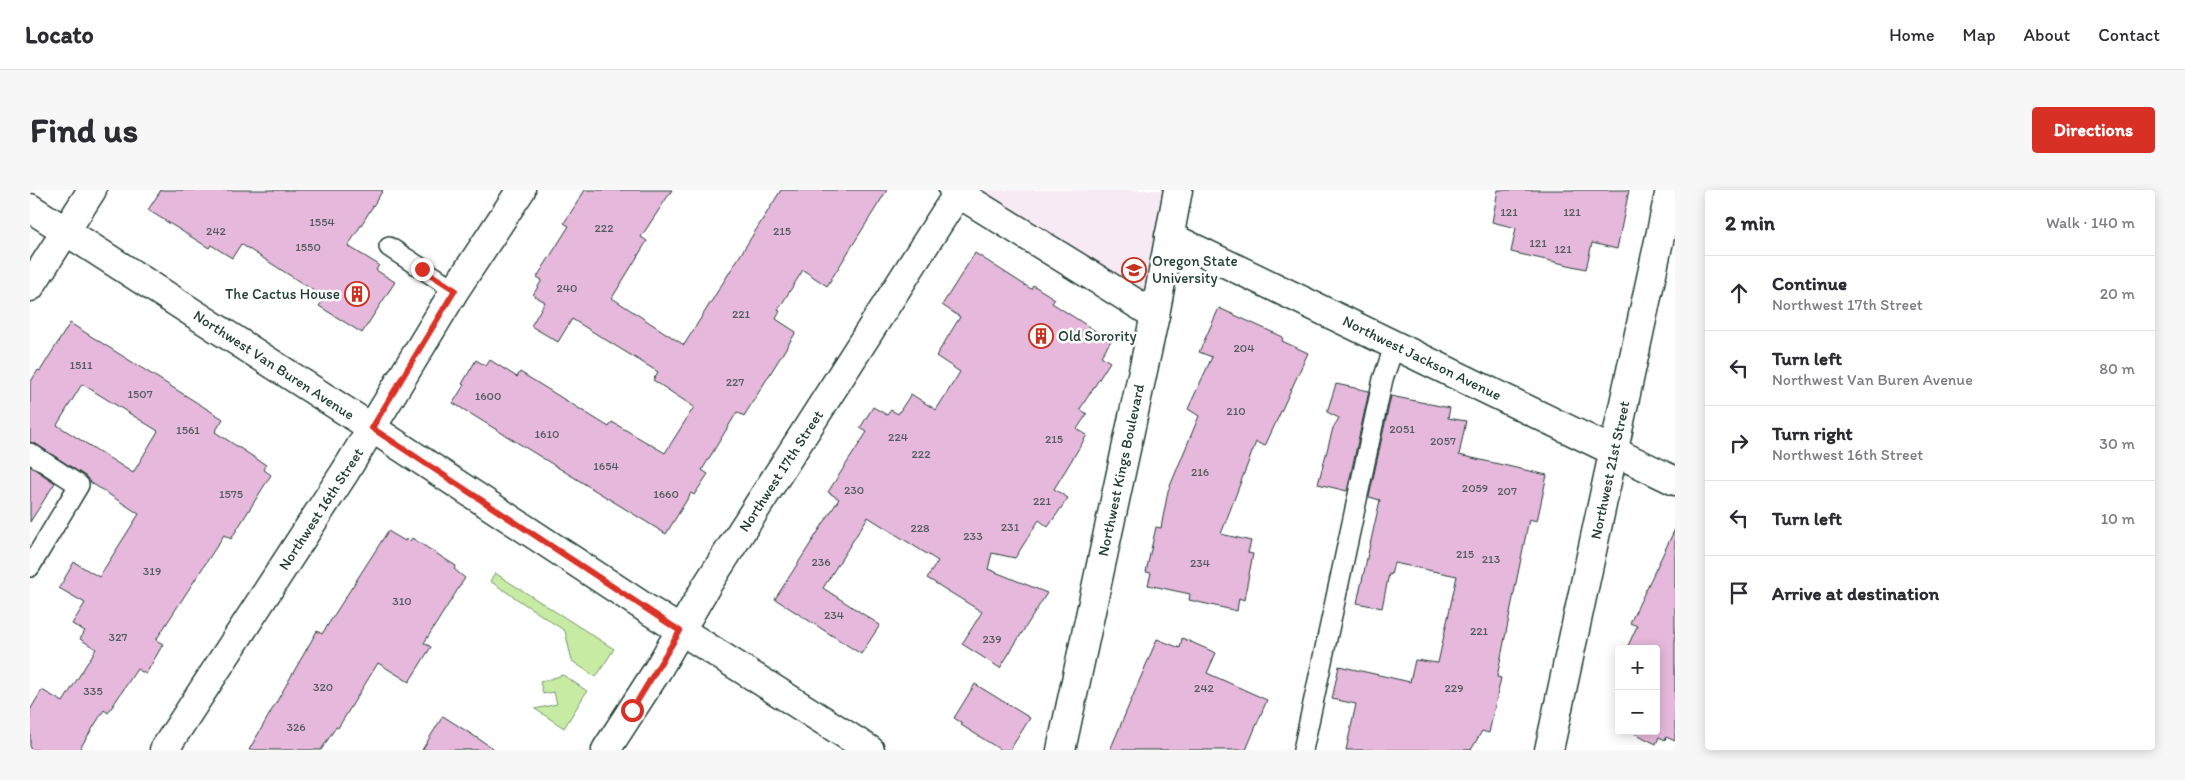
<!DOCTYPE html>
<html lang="en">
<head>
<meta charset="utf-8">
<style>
  body { margin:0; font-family:Itim,sans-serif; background:#f7f7f7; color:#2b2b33 }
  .controls { position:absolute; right:15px; bottom:15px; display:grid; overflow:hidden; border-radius:5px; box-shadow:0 2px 12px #0003 }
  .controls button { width:45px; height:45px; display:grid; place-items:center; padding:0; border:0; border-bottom:1px solid #e1e1e2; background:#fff; color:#2b2b33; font:25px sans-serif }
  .stop { position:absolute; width:15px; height:15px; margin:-11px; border:4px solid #d93025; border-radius:50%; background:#fff }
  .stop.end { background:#d93025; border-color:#fff; box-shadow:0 1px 5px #0008 }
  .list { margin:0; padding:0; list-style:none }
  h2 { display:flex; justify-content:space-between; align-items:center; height:65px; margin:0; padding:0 20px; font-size:21px }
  h2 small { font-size:16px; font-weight:400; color:#7c7c81 }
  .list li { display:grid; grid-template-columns:32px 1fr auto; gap:15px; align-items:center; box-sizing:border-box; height:75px; padding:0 20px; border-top:1px solid #e1e1e2 }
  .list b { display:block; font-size:19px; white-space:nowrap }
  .list p { margin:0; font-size:16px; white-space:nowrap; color:#7c7c81 }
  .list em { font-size:16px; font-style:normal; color:#7c7c81 }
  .icon { flex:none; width:28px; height:28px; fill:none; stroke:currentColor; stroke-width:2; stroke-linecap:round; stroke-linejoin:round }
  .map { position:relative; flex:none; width:1645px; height:560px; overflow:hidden; border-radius:5px }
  header { display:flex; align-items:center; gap:30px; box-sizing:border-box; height:70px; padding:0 25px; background:#fff; border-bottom:1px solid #e1e1e2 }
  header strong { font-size:24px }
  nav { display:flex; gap:28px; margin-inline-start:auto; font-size:18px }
  .intro { display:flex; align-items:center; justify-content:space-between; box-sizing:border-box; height:120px; padding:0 30px }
  h1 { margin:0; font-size:35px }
  .button { padding:12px 22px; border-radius:5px; background:#d93025; color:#fff; font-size:18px; font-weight:700 }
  main { display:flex; gap:30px; padding:0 30px }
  aside { flex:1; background:#fff; border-radius:5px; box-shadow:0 2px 12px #0003 }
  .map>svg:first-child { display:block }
  .built { fill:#f8eaf4 }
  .garden { fill:#c8eba4; stroke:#74946c }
  .building { fill:#e6b8db; stroke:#1f3d34; fill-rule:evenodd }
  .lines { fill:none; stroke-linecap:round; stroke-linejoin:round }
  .service-casing { stroke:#1f3d34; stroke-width:22 }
  .minor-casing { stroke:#1f3d34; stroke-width:31 }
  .tertiary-casing { stroke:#1f3d34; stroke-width:31 }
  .secondary-casing { stroke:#1f3d34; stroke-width:31 }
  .service { stroke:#fff; stroke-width:19 }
  .minor { stroke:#fff; stroke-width:28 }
  .tertiary { stroke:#fff; stroke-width:28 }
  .secondary { stroke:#fff; stroke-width:28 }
  .route { stroke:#d93025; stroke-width:6 }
  .labels { text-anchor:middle; stroke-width:5; stroke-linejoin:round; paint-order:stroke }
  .number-label { font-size:12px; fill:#515c5e }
  .poi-label { font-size:15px; fill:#1f3d34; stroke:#fff; text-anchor:start }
  .street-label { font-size:15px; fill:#1f3d34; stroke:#fff }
</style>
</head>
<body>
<header>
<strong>Locato</strong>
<nav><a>Home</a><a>Map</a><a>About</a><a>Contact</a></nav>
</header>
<div class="intro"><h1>Find us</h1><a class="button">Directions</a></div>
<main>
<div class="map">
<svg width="1645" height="560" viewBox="0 0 1645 560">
  <rect width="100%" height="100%" fill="#fff"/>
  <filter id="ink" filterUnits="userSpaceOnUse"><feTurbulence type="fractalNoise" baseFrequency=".02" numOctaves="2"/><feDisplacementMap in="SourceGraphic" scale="10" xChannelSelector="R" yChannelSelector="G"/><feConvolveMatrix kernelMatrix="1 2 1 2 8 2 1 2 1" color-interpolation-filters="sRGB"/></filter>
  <g filter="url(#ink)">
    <path class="built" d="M943,0H1159L1129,119Z"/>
    <g class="garden">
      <path d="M465,383L584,459L566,487L542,471L535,441L460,391Z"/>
      <path d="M533,485L557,501L534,538L505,519L527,514L524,502L513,504L510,492Z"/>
    </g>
    <g class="building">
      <path d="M131,0H353L318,56L349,75L346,80L365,92L332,143L289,116L295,108L211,54L202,68L181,55L179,58L118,20Z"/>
      <path d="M555,0H642L611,47L617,51L582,108L654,155L751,0H857L797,96L773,80L748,120L750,121L746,129L766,142L714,226L707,222L672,280L678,284L664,305L661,303L636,344L423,213L434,195L432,194L446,170L456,176L460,170L487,187L490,182L579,237L582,232L635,263L664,217L623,190L628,182L542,129L528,152L501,136L515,112L503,105L512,90L507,87L539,36L534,33Z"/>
      <path d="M1468,0H1599L1587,59L1562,53L1556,79L1481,62L1486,38L1462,32Z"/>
      <path d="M945,63L1001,99L1003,95L1025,109L1022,113L1081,151L1071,166L1080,172L1050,219L1057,224L1047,239L1057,245L1024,299L1038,308L1018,337L1009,330L985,368L962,363L958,379L1017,403L970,478L932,454L952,422L897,388L908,371L838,327L793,398L850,435L831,464L745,409L809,309L798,302L837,242L830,238L843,217L857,225L861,220L868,224L881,204L906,220L930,182L906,166L930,127L912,115Z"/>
      <path d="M1189,118L1253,147L1252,151L1278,163L1235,256L1226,252L1191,344L1221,351L1218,363L1223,364L1214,410L1209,408L1207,421L1159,410L1160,404L1118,395L1121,383L1116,382L1126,337L1131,338L1138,301L1169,226L1158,219L1182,167L1169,162Z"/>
      <path d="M40,133L193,229L185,242L236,275L233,279L241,285L201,349L194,345L126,450L133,454L116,484L107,479L78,523L74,520L49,560H0V520L12,500L33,512L66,459L50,449L55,441L42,434L55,413L29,398L44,372L69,387L109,324L60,292L55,286L6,254L0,252V193L8,180L10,181ZM52,194L128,241L103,283L27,235Z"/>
      <path d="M1306,194L1339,201L1317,301L1288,294L1303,238L1309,228L1297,222Z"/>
      <path d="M1361,206L1420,218L1418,228L1436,231L1429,265L1517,285L1507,331L1499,329L1467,487L1471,488L1459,543L1452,541L1441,560H1316L1326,514L1302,509L1309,476L1380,492L1385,470L1408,473L1427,386L1364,373L1361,385L1359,384L1352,418L1327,413L1350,310L1339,307Z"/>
      <path d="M0,276L25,293L0,332Z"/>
      <path d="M1645,339V551L1636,547L1635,550L1629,547L1626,554L1600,541H1626V459L1597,458L1607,436L1600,433Z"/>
      <path d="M358,341L375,351L376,349L380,351L382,348L426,376L424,379L435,388L394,453L401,457L379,492L348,473L308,538L306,537L291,560H219L287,441L292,444Z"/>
      <path d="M1152,448L1186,463L1177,483L1237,510L1216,560H1080L1127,449L1150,458Z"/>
      <path d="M945,494L1000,528L980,560H971L931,535L932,533L924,528Z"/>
      <path d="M413,526L466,560H392Z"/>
    </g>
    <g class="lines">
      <defs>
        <g id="service">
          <path d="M359,57L425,100"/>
          <path d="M0,263L49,295L0,377"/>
          <path d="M1273,560L1353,189L1365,154"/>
        </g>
        <g id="minor">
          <path d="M923,0L1125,125"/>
          <path d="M1139,46L1645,291"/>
          <path d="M0,97L62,0"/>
          <path d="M134,560L315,282L425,100L491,0"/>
          <path d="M576,560L627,481L677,395L928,3"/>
          <path d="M1519,560L1640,0"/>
        </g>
        <path id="tertiary" d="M1031,560L1125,125L1148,0"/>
        <path id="secondary" d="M0,18L342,238L617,419L840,560"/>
      </defs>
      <use href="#service" class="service-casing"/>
      <use href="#minor" class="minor-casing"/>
      <use href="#tertiary" class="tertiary-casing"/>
      <use href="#secondary" class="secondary-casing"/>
      <use href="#service" class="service"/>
      <use href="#minor" class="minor"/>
      <use href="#tertiary" class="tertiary"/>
      <use href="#secondary" class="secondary"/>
    </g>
  </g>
  <g class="lines" filter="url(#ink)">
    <path class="route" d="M392,79L425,100L342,238L650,441L602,520"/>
  </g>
  <defs>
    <symbol id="university-ring" viewBox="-11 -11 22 22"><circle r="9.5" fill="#fff" stroke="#c8321e" stroke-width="1.5"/><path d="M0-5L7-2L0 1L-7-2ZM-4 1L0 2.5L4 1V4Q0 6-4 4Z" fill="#c8321e"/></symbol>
    <symbol id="building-ring" viewBox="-11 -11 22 22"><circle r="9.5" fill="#fff" stroke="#c8321e" stroke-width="1.5"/><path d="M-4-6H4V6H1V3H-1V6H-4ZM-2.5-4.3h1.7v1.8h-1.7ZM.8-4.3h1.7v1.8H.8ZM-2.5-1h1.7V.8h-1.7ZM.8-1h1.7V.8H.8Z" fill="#c8321e"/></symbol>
  </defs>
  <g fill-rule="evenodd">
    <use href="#university-ring" x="1090" y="66" width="28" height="28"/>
    <use href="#building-ring" x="313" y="90" width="28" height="28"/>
    <use href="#building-ring" x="997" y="132" width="28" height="28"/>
  </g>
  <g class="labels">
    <g class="number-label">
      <text x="1479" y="26">121</text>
      <text x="1542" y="26">121</text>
      <text x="292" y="36">1554</text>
      <text x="574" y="42">222</text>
      <text x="186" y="45">242</text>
      <text x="752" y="45">215</text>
      <text x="1508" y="57">121</text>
      <text x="278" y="61">1550</text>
      <text x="1533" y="63">121</text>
      <text x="537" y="102">240</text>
      <text x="711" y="128">221</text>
      <text x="1214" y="162">204</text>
      <text x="51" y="179">1511</text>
      <text x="705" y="196">227</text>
      <text x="110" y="208">1507</text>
      <text x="458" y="210">1600</text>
      <text x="1206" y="225">210</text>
      <text x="1372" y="243">2051</text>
      <text x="158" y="244">1561</text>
      <text x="517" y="248">1610</text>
      <text x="868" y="251">224</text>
      <text x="1024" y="253">215</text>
      <text x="1413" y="255">2057</text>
      <text x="891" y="268">222</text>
      <text x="576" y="280">1654</text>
      <text x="1170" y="286">216</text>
      <text x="1445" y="302">2059</text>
      <text x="824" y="304">230</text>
      <text x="1477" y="305">207</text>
      <text x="201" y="308">1575</text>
      <text x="636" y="308">1660</text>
      <text x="1012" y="315">221</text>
      <text x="980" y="341">231</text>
      <text x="890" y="342">228</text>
      <text x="943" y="350">233</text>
      <text x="1435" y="368">215</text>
      <text x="1461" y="373">213</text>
      <text x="791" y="376">236</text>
      <text x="1170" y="377">234</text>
      <text x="122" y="385">319</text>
      <text x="372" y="415">310</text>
      <text x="804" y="429">234</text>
      <text x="1449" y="445">221</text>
      <text x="88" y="451">327</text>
      <text x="962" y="453">239</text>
      <text x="293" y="501">320</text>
      <text x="1174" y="502">242</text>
      <text x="1424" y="502">229</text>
      <text x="63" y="505">335</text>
      <text x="266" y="541">326</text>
    </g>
    <g class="poi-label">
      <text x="1122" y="76">Oregon State<tspan x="1122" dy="17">University</tspan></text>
      <text x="310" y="109" text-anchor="end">The Cactus House</text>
      <text x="1028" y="151">Old Sorority</text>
    </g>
    <g class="street-label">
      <text transform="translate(1392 168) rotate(26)" y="5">Northwest Jackson Avenue</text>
      <text transform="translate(244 175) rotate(33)" y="5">Northwest Van Buren Avenue</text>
      <text transform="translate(1091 280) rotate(-78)" y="5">Northwest Kings Boulevard</text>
      <text transform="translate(1580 280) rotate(-78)" y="5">Northwest 21st Street</text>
      <text transform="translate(751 281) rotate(-57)" y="5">Northwest 17th Street</text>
      <text transform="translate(291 319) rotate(-57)" y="5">Northwest 16th Street</text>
    </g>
  </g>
</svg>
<div class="controls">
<button>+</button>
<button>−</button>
</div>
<div class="stop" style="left:602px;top:520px"></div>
<div class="stop end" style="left:392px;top:79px"></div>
</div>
<aside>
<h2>2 min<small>Walk · 140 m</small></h2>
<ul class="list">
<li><svg class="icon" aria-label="ahead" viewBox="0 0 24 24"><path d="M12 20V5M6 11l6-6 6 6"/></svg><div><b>Continue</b><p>Northwest 17th Street</p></div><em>20 m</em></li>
<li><svg class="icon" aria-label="left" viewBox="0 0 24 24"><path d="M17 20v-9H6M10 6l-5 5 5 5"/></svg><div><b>Turn left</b><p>Northwest Van Buren Avenue</p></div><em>80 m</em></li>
<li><svg class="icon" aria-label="right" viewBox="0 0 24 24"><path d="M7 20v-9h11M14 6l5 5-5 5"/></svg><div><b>Turn right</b><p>Northwest 16th Street</p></div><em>30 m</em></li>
<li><svg class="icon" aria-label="left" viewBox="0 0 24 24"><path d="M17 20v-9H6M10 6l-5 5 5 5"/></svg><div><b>Turn left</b></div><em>10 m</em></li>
<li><svg class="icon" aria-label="arrive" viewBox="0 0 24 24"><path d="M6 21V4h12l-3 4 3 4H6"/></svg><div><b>Arrive at destination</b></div></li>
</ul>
</aside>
</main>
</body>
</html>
